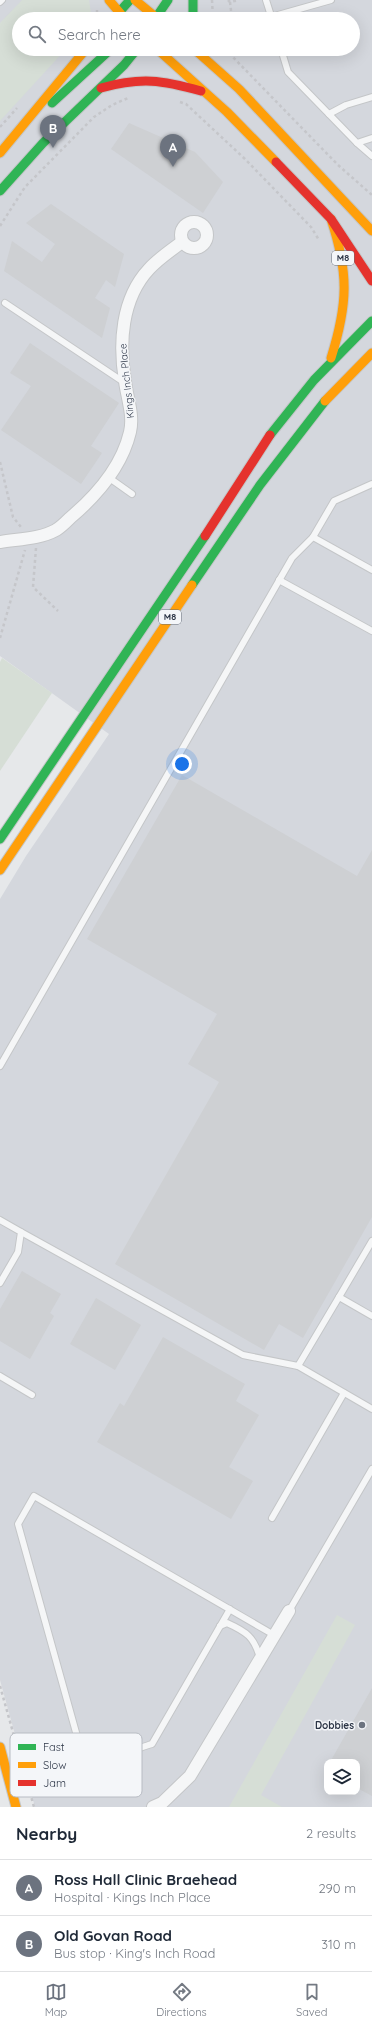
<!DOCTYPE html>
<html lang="en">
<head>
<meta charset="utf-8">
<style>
  body { margin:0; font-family:Quicksand,sans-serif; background:#f6f6f7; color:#1f2937 }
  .controls { position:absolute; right:12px; bottom:12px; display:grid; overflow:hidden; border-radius:8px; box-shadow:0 4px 16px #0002 }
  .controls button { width:36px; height:36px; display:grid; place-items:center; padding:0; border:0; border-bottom:1px solid #e0e1e3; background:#fff; color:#1f2937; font:20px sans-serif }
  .you { position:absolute; left:182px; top:764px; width:14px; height:14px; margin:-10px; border:3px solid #fff; border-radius:50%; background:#1a73e8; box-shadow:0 0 0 6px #1a73e833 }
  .badge { display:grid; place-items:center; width:26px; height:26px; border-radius:50%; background:#6c737f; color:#fff; font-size:13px; font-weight:700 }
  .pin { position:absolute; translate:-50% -33px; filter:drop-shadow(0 1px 2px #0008) }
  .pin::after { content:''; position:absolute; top:21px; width:14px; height:12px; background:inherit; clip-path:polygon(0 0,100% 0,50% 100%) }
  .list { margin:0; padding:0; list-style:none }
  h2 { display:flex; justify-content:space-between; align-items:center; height:52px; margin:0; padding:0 16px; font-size:17px }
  h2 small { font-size:13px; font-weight:400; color:#747a83 }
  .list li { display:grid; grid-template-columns:26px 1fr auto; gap:12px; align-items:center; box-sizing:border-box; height:56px; padding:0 16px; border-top:1px solid #e0e1e3 }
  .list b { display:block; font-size:15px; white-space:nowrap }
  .list p { margin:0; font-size:13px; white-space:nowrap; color:#747a83 }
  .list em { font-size:13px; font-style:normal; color:#747a83 }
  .icon { flex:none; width:22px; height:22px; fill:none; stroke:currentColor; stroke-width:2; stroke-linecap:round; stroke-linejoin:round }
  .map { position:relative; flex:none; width:372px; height:1807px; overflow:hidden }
  .search { position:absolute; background:#fff; box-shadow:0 4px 16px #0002; left:12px; right:12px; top:12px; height:44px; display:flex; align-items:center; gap:10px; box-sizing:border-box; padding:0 14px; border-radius:22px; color:#747a83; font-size:15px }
  .sheet { height:164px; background:#fff }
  nav { display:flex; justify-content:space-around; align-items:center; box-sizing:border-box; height:56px; border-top:1px solid #e0e1e3; background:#fff; font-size:11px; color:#747a83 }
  nav a { display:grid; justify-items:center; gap:2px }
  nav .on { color:#6c737f }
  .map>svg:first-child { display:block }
  .built { fill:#d4d7dd; fill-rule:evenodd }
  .green { fill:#d6ded6 }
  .building { fill:#ced0d3 }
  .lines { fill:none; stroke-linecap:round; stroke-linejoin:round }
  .lane-casing { stroke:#c4c6c8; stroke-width:8 }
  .street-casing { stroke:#c4c6c8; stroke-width:14 }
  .fast-casing { stroke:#c4c6c8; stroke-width:11 }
  .slow-casing { stroke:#c4c6c8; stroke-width:11 }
  .jam-casing { stroke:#c4c6c8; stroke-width:11 }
  .path { stroke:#c5c6ca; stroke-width:2.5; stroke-dasharray:3 3; stroke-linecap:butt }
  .lane { stroke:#f5f6f7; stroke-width:6 }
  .street { stroke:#f5f6f7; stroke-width:12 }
  .fast { stroke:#30b455; stroke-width:9 }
  .slow { stroke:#ff9f0a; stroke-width:9 }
  .jam { stroke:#e5322d; stroke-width:9 }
  .poi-dot { fill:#6c737f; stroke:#f4f6f9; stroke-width:1.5 }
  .labels { text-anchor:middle; stroke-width:3; stroke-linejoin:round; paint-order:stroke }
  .shield { fill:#f4f6f9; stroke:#676e7b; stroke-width:1 }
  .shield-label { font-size:9px; font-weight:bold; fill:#2b3445 }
  .street-label { font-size:10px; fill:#2b3445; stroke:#f4f6f9 }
  .poi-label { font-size:10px; font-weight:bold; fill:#2b3445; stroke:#f4f6f9; text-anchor:end }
  .key { fill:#f4f6f9; stroke:#b8bcc3; stroke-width:1 }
  .key-label { font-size:11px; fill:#2b3445 }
</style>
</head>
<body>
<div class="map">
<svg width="372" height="1807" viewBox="0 0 372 1807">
  <rect width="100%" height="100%" fill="#e6e8ea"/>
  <path class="built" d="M0,0H372V1807H35L0,1680V899L26,856L109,734L0,656ZM19,19H353V49H19ZM327,1762H357V1792H327Z"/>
  <g class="green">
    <path d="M22,0H89L92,19H19V49H66L0,121V23Z"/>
    <path d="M2,658L52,693L0,771V662Z"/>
    <path d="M337,1615L355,1625L261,1795L282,1807H229Z"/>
  </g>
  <g class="building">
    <path d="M129,123L195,152L223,182L203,213L111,149Z"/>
    <path d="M51,204L124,254L115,287L106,280L95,298L110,308L102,338L4,271L12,241L42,262L55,244L26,223Z"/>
    <path d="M30,343L119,403L91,446L102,453L81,484L1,430L31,386L10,373Z"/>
    <path d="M182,775L357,876L372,850V1217L303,1338L279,1324L264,1350L115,1264L219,1082L188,1064L217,1014L87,939Z"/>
    <path d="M22,1271L61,1294L50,1313L54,1316L30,1359L0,1341V1309Z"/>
    <path d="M96,1298L141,1325L115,1370L70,1344Z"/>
    <path d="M163,1337L245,1384L236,1401L259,1415L229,1467L253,1481L231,1519L97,1442L120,1403L124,1406Z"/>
    <path d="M372,1688V1796L357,1788V1762H330Z"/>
  </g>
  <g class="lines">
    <defs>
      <g id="lane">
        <path d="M266,0L272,19"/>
        <path d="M0,2L2,0"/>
        <path d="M271,17L331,0"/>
        <path d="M281,49L288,72L357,143L372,138"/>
        <path d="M329,114L346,105L372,97"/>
        <path d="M357,143L372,156"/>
        <path d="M5,303L125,383"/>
        <path d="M108,477L132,494"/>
        <path d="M313,537L334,501L372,484"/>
        <path d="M279,580L372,631"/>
        <path d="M0,1066L292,558L313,537L372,570"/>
        <path d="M0,1220L21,1232L18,1252L0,1283"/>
        <path d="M21,1232L243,1355L298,1366"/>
        <path d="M339,1297L372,1241"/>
        <path d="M372,1316L339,1297L298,1366L372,1409"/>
        <path d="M0,1376L32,1395"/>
        <path d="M272,1518L344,1393"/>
        <path d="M230,1609L152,1744C138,1748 110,1760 96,1756C86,1753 81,1744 77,1736L18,1524L34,1496L274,1635"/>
        <path d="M289,1611L372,1469"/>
        <path d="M220,1626L227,1623C247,1632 254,1637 260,1658"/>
      </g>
      <g id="street">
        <circle cx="194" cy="235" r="13"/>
        <path d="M0,542C18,539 40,539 56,530C61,527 66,522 70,518C96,496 122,466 130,432C134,415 127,398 125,381C119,344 121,299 149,269C158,259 170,251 182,242"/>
        <path d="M153,1807L162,1803L190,1776L289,1611"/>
      </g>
      <g id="fast">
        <path d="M193,0V19"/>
        <path d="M113,19L130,0"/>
        <path d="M155,19L168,0"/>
        <path d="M52,103L111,49"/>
        <path d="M0,191L43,143L124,65L137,49"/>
        <path d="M270,435L314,380L372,321"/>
        <path d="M192,585L260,485L325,401"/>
        <path d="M0,839L205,536"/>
      </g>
      <g id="slow">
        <path d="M109,0L125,19"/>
        <path d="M135,0L158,19"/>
        <path d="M157,49L227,112L276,162"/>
        <path d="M194,49L239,89L372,231"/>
        <path d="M0,153L86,49"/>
        <path d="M331,219C349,273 348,304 331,358"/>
        <path d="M325,401L372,353"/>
        <path d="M0,870L192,585"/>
        <path d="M0,1747L16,1807"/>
      </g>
      <g id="jam">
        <path d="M101,88C141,77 162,80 201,91"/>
        <path d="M276,162L331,219L372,281"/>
        <path d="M205,536L270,435"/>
      </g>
    </defs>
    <use href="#lane" class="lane-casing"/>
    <use href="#street" class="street-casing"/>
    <use href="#fast" class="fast-casing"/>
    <use href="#slow" class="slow-casing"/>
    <use href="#jam" class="jam-casing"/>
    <g class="path">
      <path d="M212,0L213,19"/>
      <path d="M228,0L230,2L239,0"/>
      <path d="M230,2L232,19"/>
      <path d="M97,19V8"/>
      <path d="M225,49L338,165L372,195"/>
      <path d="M180,102L186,104L245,159L311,227L319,240"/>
      <path d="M0,127L17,108"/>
      <path d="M0,226L25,187L94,117L112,105L128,98"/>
      <path d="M0,462L13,517L21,527"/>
      <path d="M36,548L33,587L58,611"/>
      <path d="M0,638L25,550"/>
      <path d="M0,1686L16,1743"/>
      <path d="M25,1775L34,1807"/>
    </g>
    <use href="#lane" class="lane"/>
    <use href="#street" class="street"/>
    <use href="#fast" class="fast"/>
    <use href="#slow" class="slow"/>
    <use href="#jam" class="jam"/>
  </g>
  <circle class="poi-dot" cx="362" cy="1725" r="4"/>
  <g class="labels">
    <g class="shield">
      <rect x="332" y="251" width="22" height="14" rx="3"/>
      <rect x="159" y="610" width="22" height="14" rx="3"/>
    </g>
    <g class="shield-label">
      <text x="343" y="261">M8</text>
      <text x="170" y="620">M8</text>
    </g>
    <g class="street-label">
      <text transform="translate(126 381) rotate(-96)" y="4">Kings Inch Place</text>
    </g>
    <g class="poi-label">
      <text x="354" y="1729">Dobbies</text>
    </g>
  </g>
  <rect x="10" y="1733" width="132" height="64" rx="6" class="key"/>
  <rect x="18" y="1744" width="18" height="6" fill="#30b455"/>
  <rect x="18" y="1762" width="18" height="6" fill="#ff9f0a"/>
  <rect x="18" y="1780" width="18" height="6" fill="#e5322d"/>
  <g class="key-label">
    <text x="43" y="1751">Fast</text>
    <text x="43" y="1769">Slow</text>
    <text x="43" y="1787">Jam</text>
  </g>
</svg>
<div class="controls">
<button><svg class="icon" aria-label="layers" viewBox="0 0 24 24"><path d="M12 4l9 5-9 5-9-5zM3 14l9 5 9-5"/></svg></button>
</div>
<div class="you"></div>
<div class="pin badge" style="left:173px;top:167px">A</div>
<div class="pin badge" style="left:53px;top:148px">B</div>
<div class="search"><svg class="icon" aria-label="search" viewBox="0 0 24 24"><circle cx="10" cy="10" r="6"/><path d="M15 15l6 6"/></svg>Search here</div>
</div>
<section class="sheet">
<h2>Nearby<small>2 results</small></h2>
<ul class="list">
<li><span class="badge">A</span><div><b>Ross Hall Clinic Braehead</b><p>Hospital · Kings Inch Place</p></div><em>290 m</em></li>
<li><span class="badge">B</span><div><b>Old Govan Road</b><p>Bus stop · King's Inch Road</p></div><em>310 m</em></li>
</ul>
</section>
<nav>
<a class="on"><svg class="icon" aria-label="map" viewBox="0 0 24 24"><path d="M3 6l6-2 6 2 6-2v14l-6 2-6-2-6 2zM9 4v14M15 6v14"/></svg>Map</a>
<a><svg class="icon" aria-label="directions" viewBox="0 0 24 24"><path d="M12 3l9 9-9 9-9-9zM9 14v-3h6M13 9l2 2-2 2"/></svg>Directions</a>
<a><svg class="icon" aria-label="saved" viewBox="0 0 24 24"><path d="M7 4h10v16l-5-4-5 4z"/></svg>Saved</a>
</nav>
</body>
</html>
